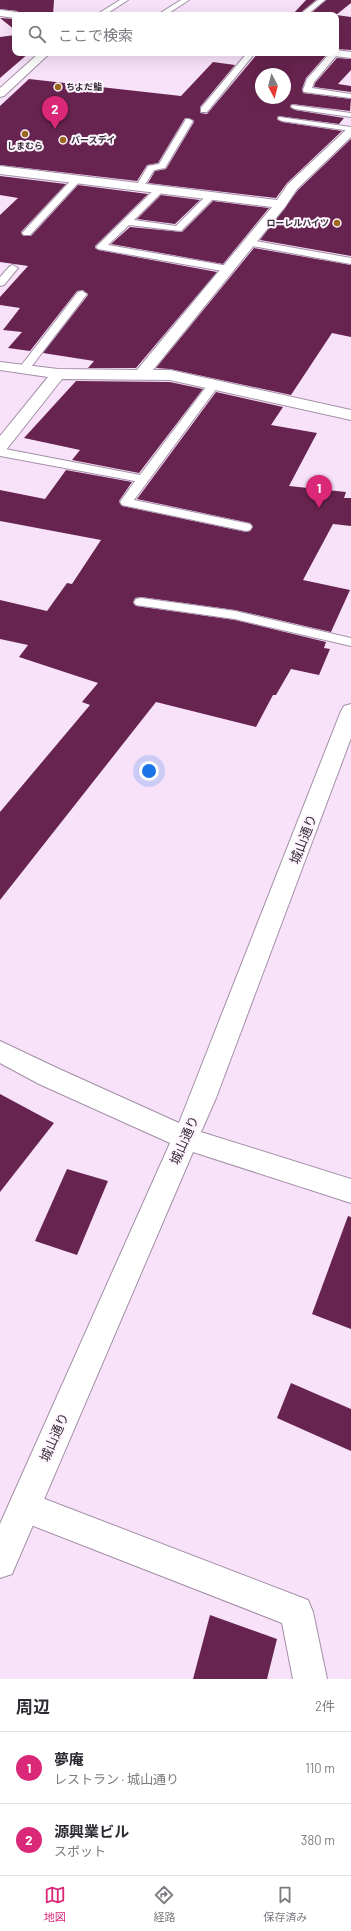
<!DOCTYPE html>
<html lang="ja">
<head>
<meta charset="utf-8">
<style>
  body { margin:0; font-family:Barlow,"Noto Sans JP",sans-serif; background:#f7f7f7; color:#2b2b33 }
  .compass { position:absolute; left:255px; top:68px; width:36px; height:36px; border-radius:50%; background:#fff; box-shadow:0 4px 16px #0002; rotate:173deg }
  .you { position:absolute; left:149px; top:771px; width:14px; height:14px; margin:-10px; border:3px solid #fff; border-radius:50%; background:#1a73e8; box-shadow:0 0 0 6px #1a73e833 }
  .badge { display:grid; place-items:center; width:26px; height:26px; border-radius:50%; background:#db2777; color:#fff; font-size:13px; font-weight:700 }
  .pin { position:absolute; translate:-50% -33px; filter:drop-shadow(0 1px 2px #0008) }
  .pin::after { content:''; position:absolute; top:21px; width:14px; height:12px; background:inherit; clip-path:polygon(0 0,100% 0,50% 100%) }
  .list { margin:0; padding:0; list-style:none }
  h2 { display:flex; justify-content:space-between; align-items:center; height:52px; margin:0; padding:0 16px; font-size:17px }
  h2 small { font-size:13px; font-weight:400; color:#7c7c81 }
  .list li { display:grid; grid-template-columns:26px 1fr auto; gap:12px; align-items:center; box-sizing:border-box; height:72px; padding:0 16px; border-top:1px solid #e1e1e2 }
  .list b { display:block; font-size:15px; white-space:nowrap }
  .list p { margin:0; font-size:13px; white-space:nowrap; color:#7c7c81 }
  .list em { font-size:13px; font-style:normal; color:#7c7c81 }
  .icon { flex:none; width:22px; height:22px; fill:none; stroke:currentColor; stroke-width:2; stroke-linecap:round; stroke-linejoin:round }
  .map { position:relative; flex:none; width:351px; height:1679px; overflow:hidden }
  .search { position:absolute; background:#fff; box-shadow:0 4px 16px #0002; left:12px; right:12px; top:12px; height:44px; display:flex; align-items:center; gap:10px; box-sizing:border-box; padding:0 14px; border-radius:8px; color:#7c7c81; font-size:15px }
  .sheet { height:196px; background:#fff }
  nav { display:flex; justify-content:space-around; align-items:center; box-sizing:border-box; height:56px; border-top:1px solid #e1e1e2; background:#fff; font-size:11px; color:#7c7c81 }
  nav a { display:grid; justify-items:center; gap:2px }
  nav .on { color:#db2777 }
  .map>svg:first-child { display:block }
  .building { fill:#682450; fill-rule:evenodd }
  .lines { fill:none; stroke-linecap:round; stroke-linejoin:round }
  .service-casing { stroke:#a38fa6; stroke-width:2 }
  .minor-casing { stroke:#a38fa6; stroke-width:2 }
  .tertiary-casing { stroke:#a38fa6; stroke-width:2 }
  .service { fill:#fff; fill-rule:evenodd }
  .minor { fill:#fff; fill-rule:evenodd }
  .tertiary { fill:#fff; fill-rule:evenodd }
  .poi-dot { fill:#9b681e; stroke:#fdf4fe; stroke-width:1.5 }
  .labels { text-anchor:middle; stroke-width:4; stroke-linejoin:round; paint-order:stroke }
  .far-poi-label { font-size:9px; font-weight:bold; fill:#352c36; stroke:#fdf4fe; text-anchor:start }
  .near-street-label { font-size:13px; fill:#352c36; stroke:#fdf4fe }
</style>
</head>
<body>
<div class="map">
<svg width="351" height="1679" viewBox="0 0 351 1679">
  <rect width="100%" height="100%" fill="#f8e2fa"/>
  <g class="building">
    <path d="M0,0H54L53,15H23L17,11L0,9Z"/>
    <path d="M306,0H316L298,15H292Z"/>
    <path d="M326,0H351V3L336,15L351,17V50L336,49V15H309Z"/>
    <path d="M0,18L15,19V30Z"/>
    <path d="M15,35V53H29L0,78V37Z"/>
    <path d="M258,53H328L306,78L302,89L303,93L351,99L350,111L292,104L290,106L295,110L344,118L339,124L278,116L277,119L282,122L342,131L287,183L276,198L148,183L155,171L166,169L194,122L189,118H185L158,163L147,165L137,181L0,165V106L29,79L181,96L213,62L235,65L200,107V113L207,114ZM261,74H285V98H261Z"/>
    <path d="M337,58L351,59V70L338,84L351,86V92L314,87L315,83Z"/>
    <path d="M351,139V256L260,240L298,190Z"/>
    <path d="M0,176L66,184L21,232L23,236H31L78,185L148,194L95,246V248L98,250L217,272L136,368H88L94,361L43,353L88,295L83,290L77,291L30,351L8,348L22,332L3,330L20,308L0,305V297L28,266L0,262V215L18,198L0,195Z"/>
    <path d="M161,195L200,200L175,224L137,219Z"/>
    <path d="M213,201L269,208L223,264L111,244L130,227L182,232Z"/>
    <path d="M254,248L351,265V337L332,333L291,395L170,369L156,368Z"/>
    <path d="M76,381L170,382L203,389L139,473L72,460L80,450L24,438Z"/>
    <path d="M216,392L283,407L271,425L317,433L289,486L346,492L344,498H351V526L333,524L303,580L350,590L331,632L235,610L141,597L135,598L133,603L136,606L235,620L326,642L324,648L330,649L319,675L291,669L276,695H273L256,727L156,702L0,900V812L90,705L82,702L98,683L19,657L28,645L0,639V600L47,611L67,583L72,584L101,540L0,521V490L45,499L66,470L132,482L119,501L122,506L246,532L250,531L253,526L250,523L137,499Z"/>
    <path d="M0,1094L54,1123L0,1192Z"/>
    <path d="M67,1169L108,1181L77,1255L35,1241Z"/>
    <path d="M348,1216L351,1217V1329L312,1314Z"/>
    <path d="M291,1383L351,1409V1451L277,1418Z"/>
    <path d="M210,1615L277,1639L267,1679H193Z"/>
  </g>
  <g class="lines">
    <defs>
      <g id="service">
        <path d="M120,0H128L105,15H96Z"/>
        <path d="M181,0H189L166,15H157Z"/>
        <path d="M318,0H325L307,15H299Z"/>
        <path d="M337,51V55L314,82L312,88L351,94V98L304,92L303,90L307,79L330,53H336Z"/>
        <path d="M247,53H255L207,112H201V108Z"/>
        <path d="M292,105L351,113V117L295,109L291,107Z"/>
        <path d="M279,117L351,127V131L282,121L278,119Z"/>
        <path d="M186,119H189L193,121L165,168L154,170L143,188H137L136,186L148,166L159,164Z"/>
        <path d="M77,176L80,177V181L30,235H24L22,233L24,231L74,177Z"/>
        <path d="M160,186L163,187V191L134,220L176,226L209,193H215L217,195L181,231L129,225L108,245L228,266L233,269L231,271L228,272L98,249L96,247L98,245L157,187Z"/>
        <path d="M250,240L351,258V264L247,245L245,243Z"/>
        <path d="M13,265L18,268L4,285L0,286V277L10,266Z"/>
        <path d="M82,291L87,294L28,371H20L19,369L20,367L78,292Z"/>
        <path d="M213,382L219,385L134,500L250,524L252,527L250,530L246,531L122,505L120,502L135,481L0,456V448L140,475L209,383Z"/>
        <path d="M141,598L235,611L351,638V646L235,619L136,605L134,602L136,599Z"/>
      </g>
      <g id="minor">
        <path d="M0,10L17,12L22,15H15V18L0,16Z"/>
        <path d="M336,50L351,52V58L334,56L329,53H336Z"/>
        <path d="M39,53H50L4,96L0,97V88Z"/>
        <path d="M351,128V137L297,189L285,207L153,370H170L351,410V420L170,380L62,379L6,450L0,452V436L48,377L0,370V362L58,369L137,370L272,207L0,174V166L277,200L288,184L347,129Z"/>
        <path d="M24,1491L308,1600L313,1612L327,1679H293L282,1623L13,1518L8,1507L13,1496Z"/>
      </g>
      <path id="tertiary" d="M351,704V738L216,1098L201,1132L351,1179V1203L193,1152L12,1574L0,1578V1524L170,1143L39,1084L0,1063V1041L57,1068L179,1123L341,711L344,706Z"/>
    </defs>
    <use href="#service" class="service-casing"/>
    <use href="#minor" class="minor-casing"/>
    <use href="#tertiary" class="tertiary-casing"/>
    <use href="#service" class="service"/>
    <use href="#minor" class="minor"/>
    <use href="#tertiary" class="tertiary"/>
  </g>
  <g class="poi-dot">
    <circle cx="58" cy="87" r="4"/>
    <circle cx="25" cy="134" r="4"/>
    <circle cx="63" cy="140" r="4"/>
    <circle cx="337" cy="223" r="4"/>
  </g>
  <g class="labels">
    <g class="far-poi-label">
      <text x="66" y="90">ちよだ鮨</text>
      <text x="71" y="143">バースデイ</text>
      <text x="25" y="149" text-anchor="middle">しまむら</text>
      <text x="329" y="226" text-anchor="end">ローレルハイツ</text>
    </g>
    <g class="near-street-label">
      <text transform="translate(303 839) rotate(-69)" y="5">城山通り</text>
      <text transform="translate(184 1140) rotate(-66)" y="5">城山通り</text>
      <text transform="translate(54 1437) rotate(-66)" y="5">城山通り</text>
    </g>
  </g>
</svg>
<svg class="compass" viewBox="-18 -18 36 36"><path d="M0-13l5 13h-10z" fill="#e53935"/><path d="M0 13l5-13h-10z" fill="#7c7c81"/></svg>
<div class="you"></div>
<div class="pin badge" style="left:319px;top:508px">1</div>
<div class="pin badge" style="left:55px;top:129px">2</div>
<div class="search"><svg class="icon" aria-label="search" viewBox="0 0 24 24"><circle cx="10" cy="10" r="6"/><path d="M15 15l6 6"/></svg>ここで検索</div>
</div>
<section class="sheet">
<h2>周辺<small>2件</small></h2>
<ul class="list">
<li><span class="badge">1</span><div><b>夢庵</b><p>レストラン · 城山通り</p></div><em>110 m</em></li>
<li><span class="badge">2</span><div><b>源興業ビル</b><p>スポット</p></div><em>380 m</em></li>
</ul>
</section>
<nav>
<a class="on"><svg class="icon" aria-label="map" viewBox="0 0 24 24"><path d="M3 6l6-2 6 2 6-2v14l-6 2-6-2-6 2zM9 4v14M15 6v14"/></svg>地図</a>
<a><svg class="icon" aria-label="directions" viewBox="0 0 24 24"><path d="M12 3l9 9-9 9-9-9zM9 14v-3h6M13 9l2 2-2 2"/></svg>経路</a>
<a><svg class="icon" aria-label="saved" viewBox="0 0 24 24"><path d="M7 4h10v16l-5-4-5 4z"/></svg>保存済み</a>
</nav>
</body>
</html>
